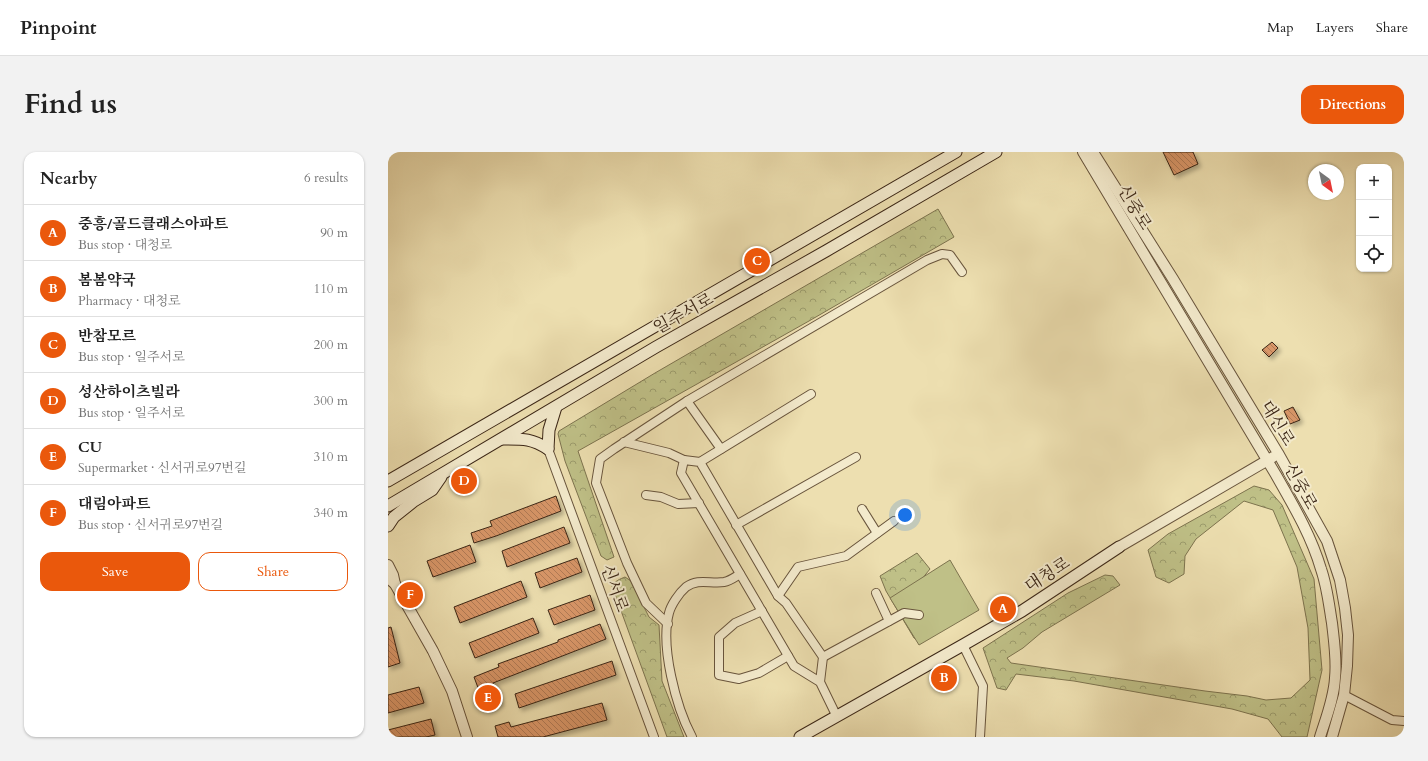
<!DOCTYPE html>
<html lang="en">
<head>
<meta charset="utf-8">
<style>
  body { margin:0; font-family:Cardo,"Noto Serif KR",serif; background:#f2f2f2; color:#222 }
  .controls { position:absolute; right:12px; top:12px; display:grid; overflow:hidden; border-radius:8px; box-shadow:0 1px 3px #0004 }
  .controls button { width:36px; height:36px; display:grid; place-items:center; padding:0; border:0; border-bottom:1px solid #e0e0e0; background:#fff; color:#222; font:20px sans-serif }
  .compass { position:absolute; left:920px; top:12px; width:36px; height:36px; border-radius:50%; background:#fff; box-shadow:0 1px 3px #0004; rotate:147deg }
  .you { position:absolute; left:517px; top:363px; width:14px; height:14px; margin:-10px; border:3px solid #fff; border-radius:50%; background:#1a73e8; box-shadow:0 0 0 6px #1a73e833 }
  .badge { display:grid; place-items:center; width:26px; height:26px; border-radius:50%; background:#ea580c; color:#fff; font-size:13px; font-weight:700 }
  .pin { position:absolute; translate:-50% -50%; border:2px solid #fff; box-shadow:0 1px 4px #0006 }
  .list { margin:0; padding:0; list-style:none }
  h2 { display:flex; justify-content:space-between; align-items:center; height:52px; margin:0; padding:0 16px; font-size:17px }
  h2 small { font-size:13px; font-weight:400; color:#767676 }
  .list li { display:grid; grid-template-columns:26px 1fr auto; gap:12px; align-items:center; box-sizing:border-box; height:56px; padding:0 16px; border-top:1px solid #e0e0e0 }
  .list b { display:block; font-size:15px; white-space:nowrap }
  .list p { margin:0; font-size:13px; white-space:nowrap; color:#767676 }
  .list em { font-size:13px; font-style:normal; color:#767676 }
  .actions { display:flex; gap:8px; padding:12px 16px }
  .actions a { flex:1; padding:9px 0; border:1px solid #ea580c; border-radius:12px; text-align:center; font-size:14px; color:#ea580c }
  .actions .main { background:#ea580c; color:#fff }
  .icon { flex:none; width:22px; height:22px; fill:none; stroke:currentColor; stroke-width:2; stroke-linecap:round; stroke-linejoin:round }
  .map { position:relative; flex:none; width:1016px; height:585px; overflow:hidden; border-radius:12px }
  header { display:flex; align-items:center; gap:24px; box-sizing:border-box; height:56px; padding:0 20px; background:#fff; border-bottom:1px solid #e0e0e0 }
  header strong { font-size:19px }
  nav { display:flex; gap:22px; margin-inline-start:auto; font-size:14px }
  .intro { display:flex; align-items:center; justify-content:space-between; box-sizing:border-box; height:96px; padding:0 24px }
  h1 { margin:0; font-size:28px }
  .button { padding:10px 18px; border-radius:12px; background:#ea580c; color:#fff; font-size:14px; font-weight:700 }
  main { display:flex; gap:24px; padding:0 24px }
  aside { flex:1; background:#fff; border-radius:12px; box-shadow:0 1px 3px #0004 }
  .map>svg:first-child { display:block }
  .forest { fill:url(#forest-crowns); stroke:#7d734e }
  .park { fill:#bfc087; stroke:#7d734e }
  .building { fill:url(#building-back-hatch); stroke:#3b2616; filter:url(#shadow) }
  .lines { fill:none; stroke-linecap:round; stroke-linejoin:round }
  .minor-casing { stroke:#68543c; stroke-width:10 }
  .tertiary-casing { stroke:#68543c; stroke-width:12 }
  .secondary-casing { stroke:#3b2616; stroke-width:13 }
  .minor { stroke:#f3eacc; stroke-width:8 }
  .tertiary { stroke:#f3eacc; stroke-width:10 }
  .secondary { stroke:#f3eacc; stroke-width:11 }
  .labels { text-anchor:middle; stroke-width:4; stroke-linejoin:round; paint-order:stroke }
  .street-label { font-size:17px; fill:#3b2616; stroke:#f3eacc }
</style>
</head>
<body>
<header>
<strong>Pinpoint</strong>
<nav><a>Map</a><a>Layers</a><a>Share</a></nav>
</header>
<div class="intro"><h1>Find us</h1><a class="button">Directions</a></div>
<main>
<aside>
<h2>Nearby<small>6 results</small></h2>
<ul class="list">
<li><span class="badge">A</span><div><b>중흥/골드클래스아파트</b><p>Bus stop · 대청로</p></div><em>90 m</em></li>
<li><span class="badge">B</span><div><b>봄봄약국</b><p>Pharmacy · 대청로</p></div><em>110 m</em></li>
<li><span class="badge">C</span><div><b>반참모르</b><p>Bus stop · 일주서로</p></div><em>200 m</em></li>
<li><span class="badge">D</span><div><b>성산하이츠빌라</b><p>Bus stop · 일주서로</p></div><em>300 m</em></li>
<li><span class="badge">E</span><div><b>CU</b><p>Supermarket · 신서귀로97번길</p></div><em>310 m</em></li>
<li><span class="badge">F</span><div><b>대림아파트</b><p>Bus stop · 신서귀로97번길</p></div><em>340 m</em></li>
</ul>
<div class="actions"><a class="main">Save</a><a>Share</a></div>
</aside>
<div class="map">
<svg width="1016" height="585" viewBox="0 0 1016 585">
  <defs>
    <pattern id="forest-crowns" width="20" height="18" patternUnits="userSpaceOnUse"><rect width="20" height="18" fill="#bfc087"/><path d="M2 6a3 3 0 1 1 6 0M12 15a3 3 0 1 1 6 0" fill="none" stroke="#9c9c6d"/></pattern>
    <pattern id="building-back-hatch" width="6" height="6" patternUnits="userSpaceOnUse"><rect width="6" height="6" fill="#d89667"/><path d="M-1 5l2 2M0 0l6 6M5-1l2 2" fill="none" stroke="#b07a54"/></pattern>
    <filter id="shadow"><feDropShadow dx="3" dy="3" stdDeviation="2" flood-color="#0004"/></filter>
  </defs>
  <rect width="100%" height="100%" fill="#eddfb0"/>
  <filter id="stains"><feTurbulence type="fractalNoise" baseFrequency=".005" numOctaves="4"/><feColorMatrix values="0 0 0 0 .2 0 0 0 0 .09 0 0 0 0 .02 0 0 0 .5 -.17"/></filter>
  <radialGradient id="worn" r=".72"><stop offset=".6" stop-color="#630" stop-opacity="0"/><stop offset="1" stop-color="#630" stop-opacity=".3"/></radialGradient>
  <g class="forest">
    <path d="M550,57L566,85L421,169L190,299L226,405L219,408L213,404L177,309L170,282L171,279L267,221Z"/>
    <path d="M866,334L881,338L894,353L926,427L934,518L919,585H894L880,567L844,557L686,529L628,522L618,538L609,536L595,496L680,441L717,423L725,424L732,433L654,480L635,496L619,506L623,511L817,539L859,544L878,548L903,546L922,528L920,476L909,415L885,358L856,349L808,387L797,404L796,422L781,431L768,425L760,398L780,382Z"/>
    <path d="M529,401L542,417L529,433L534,490L526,486L498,439L492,424Z"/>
    <path d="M237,425L243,429L261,465L271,473L274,529L296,585H279L224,434C227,429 232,427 237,425Z"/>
  </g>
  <path class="park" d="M562,408L591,458L531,493L502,446Z"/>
  <g class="building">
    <path d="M775,0H805L810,12L786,23Z"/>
    <path d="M884,190L890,196L881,205L874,198Z"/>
    <path d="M905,255L912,268L902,272L896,259Z"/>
    <path d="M168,344L173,359L108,384L86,391L83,381L104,374L102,369Z"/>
    <path d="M176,375L182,391L119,415L114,399Z"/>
    <path d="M82,393L88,410L45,425L39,409Z"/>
    <path d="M189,406L194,420L152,436L147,421Z"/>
    <path d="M133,429L139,445L72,471L66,455Z"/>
    <path d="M202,443L207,458L166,473L160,458Z"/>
    <path d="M145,466L151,481L87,506L81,491Z"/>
    <path d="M212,472L218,487L105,531L113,551L98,557L86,525L111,515L110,512L170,490V488Z"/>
    <path d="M3,475L12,511L0,515V476Z"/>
    <path d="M224,509L228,523L131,556L127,542Z"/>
    <path d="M31,535L36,551L0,561V543Z"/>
    <path d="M214,551L219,568L155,585H110L107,574L121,570L123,575Z"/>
    <path d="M43,567L47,583L38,585H0V578Z"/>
  </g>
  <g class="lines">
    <defs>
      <g id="minor">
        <path d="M299,249L333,297"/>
        <path d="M236,290L281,301L296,308"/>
        <path d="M160,297L266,585"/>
        <path d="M312,310L423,242"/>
        <path d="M258,343L273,345L290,352L311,351"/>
        <path d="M474,357L489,381"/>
        <path d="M348,373L468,305"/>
        <path d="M488,441L501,469"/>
        <path d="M390,444L410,415L458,404L506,369"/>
        <path d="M374,459L347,471L331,485V523L351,527L371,521L400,504"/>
        <path d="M280,472L258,451L239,411L208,331L212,307L226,297L299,249L539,108L554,102L562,103L574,120"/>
        <path d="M575,493L595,534L592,585"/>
        <path d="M435,505L516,461L531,463"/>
        <path d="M432,530L406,514L293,321L296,308L312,310L390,444L398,451L435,505L432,530L449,565"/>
        <path d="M956,543L1004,568L1016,569"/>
        <path d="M304,585C288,555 272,494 281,461C283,453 291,441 298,435C310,426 322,432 336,430C342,429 347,425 352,422"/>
      </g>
      <g id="tertiary">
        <path d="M695,0L888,323C905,353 923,383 933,417C939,434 941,453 944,471C946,489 949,508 947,526C946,546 938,566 932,585"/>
        <path d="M705,0L785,127L890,301L939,389L952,428L957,456L960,483L959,514L956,543L944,585"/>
        <path d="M731,395L885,305"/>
        <path d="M0,413L5,423L7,432"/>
        <path d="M0,426L7,432L45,499L64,539L79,585"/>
      </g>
      <g id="secondary">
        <path d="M114,287C134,287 143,286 160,297"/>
        <path d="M160,297L161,278L168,255"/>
        <path d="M0,329L568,0"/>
        <path d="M0,354L268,195L438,99L608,0"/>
        <path d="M0,374L6,365L26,349L44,338L53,325"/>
        <path d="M412,585L575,493L634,459L731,395"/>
      </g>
    </defs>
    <use href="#minor" class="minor-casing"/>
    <use href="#tertiary" class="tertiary-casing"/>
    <use href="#secondary" class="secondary-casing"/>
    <use href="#minor" class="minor"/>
    <use href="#tertiary" class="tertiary"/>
    <use href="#secondary" class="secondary"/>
  </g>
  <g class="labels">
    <g class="street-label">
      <text transform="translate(747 55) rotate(59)" y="6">신중로</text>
      <text transform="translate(295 161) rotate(-29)" y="6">일주서로</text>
      <text transform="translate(890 271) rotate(59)" y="6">대신로</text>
      <text transform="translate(913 334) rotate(61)" y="6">신중로</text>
      <text transform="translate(659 422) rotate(-33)" y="6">대청로</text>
      <text transform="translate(227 436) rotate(70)" y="6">신서로</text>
    </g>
  </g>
  <rect width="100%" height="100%" filter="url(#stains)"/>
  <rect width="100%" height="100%" fill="url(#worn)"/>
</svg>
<div class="controls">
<button>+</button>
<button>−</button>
<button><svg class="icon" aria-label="locate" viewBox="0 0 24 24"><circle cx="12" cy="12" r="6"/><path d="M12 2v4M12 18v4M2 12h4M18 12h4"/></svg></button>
</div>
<svg class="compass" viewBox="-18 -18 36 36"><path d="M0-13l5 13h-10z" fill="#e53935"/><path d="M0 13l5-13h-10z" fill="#767676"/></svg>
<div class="you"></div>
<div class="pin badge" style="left:615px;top:457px">A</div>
<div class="pin badge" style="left:556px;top:526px">B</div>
<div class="pin badge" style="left:369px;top:109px">C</div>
<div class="pin badge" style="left:76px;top:329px">D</div>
<div class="pin badge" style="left:100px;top:546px">E</div>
<div class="pin badge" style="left:22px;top:443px">F</div>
</div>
</main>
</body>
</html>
